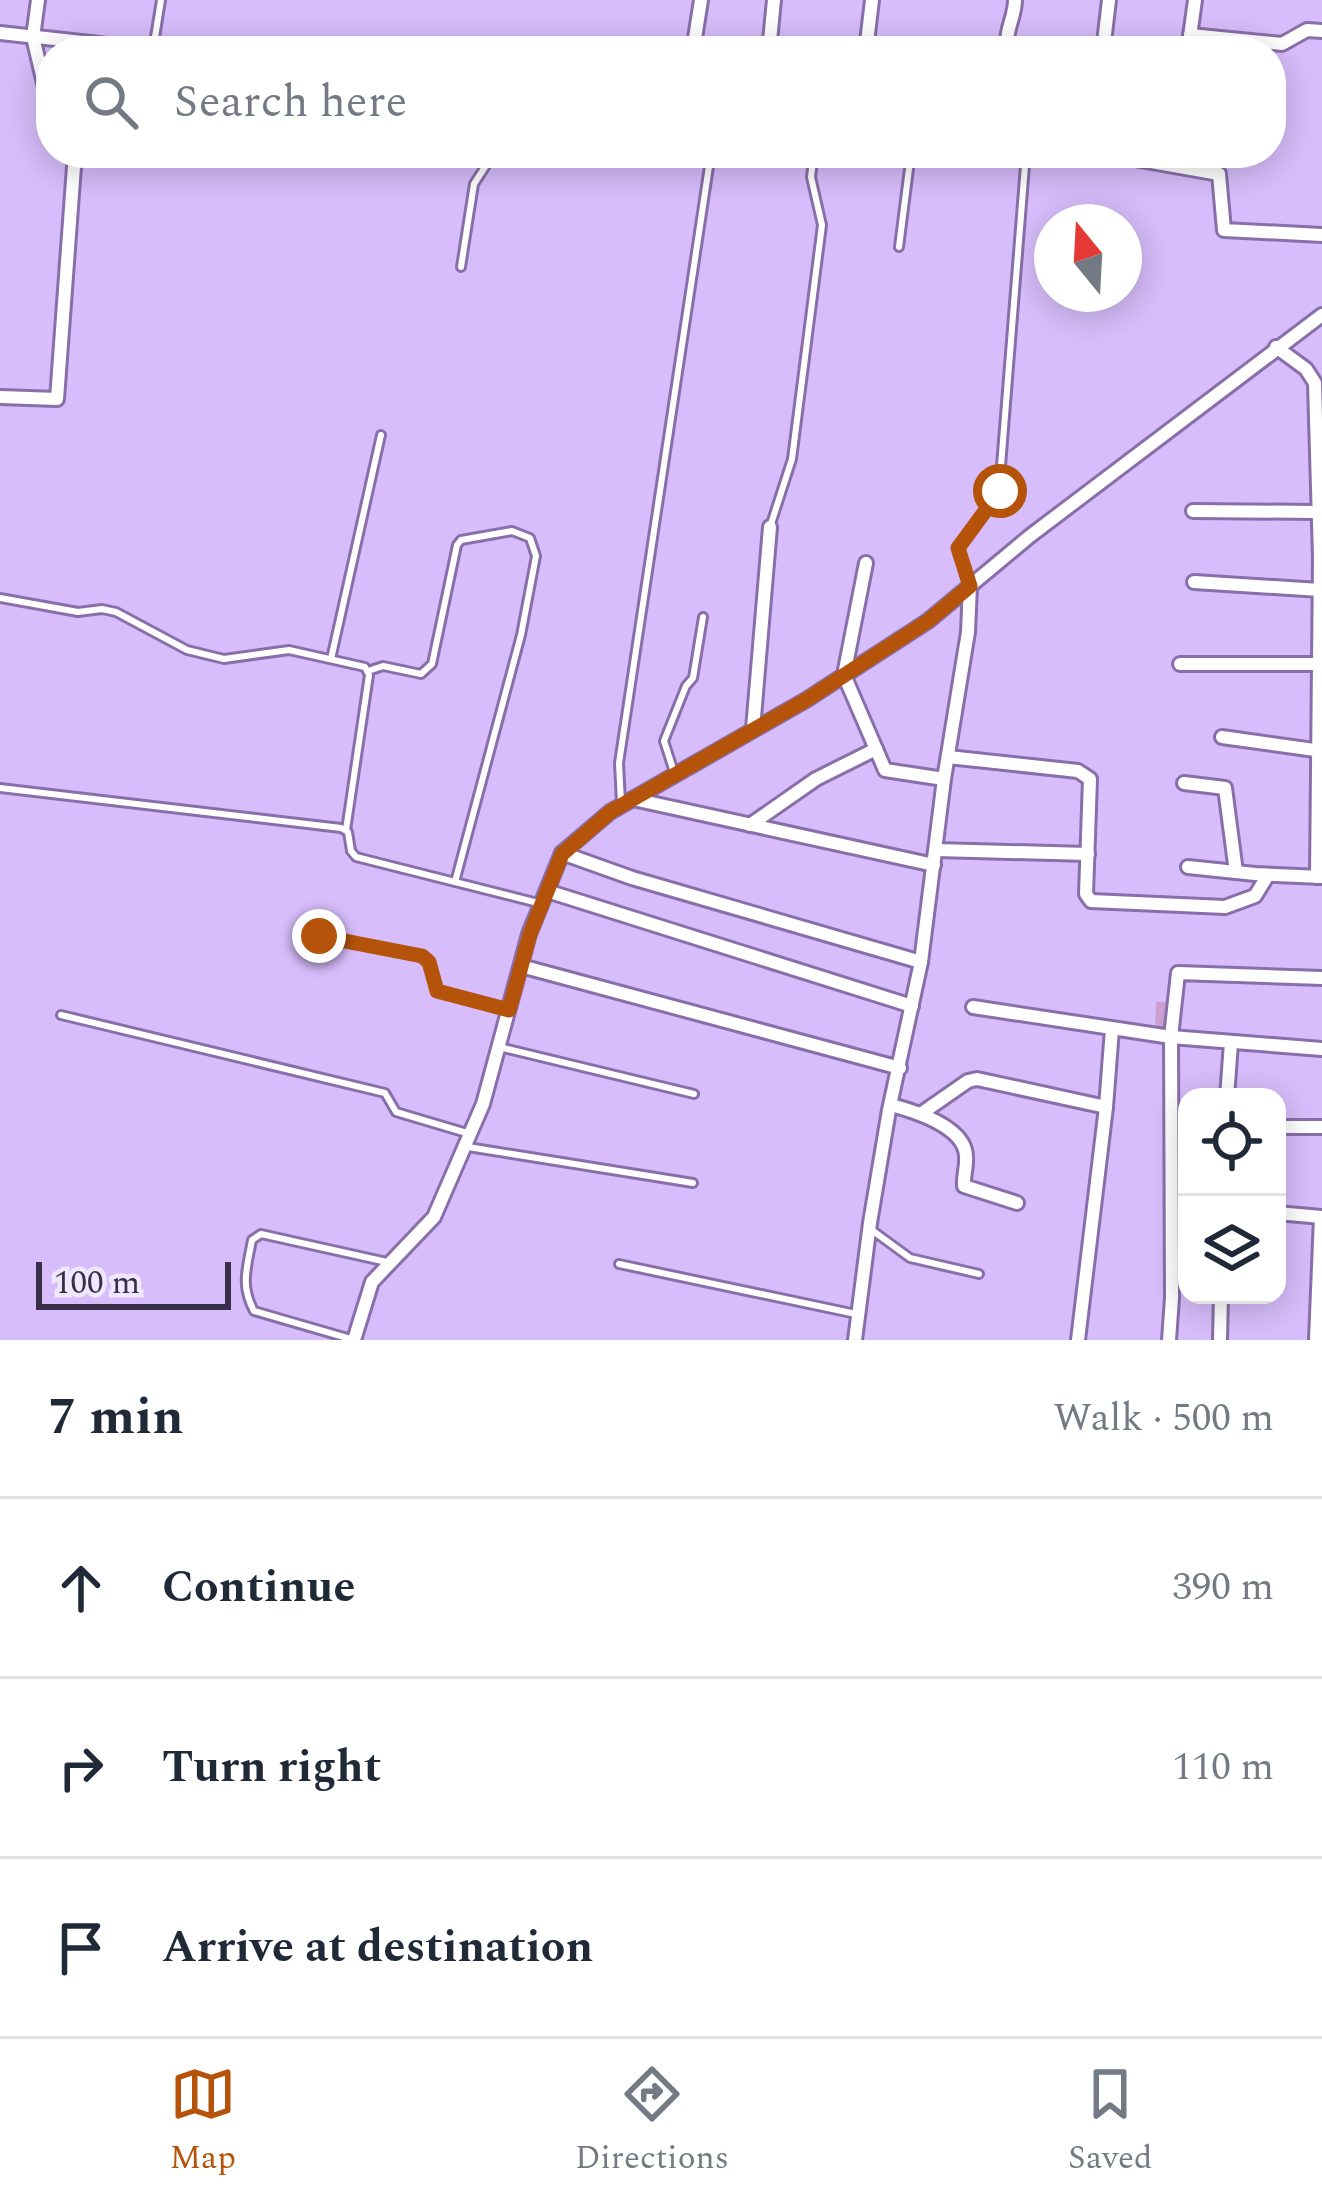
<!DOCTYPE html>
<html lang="en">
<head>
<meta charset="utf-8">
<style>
  body { margin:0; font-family:Spectral,serif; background:#f6f6f7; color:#1f2937 }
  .controls { position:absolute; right:36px; bottom:36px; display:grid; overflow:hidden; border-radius:24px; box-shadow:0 6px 30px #0003 }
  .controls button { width:108px; height:108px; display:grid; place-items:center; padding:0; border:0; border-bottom:3px solid #e0e1e3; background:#fff; color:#1f2937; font:60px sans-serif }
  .compass { position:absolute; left:1034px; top:204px; width:108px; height:108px; border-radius:50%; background:#fff; box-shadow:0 6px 30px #0003; rotate:342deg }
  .scale { position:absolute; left:36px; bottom:30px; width:195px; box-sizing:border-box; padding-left:12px; border:6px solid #392f48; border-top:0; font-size:33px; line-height:42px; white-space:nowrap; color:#392f48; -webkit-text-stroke:9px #efe7fb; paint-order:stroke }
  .stop { position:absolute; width:36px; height:36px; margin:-27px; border:9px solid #b45309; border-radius:50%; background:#fff }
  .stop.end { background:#b45309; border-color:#fff; box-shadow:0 3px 12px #0008 }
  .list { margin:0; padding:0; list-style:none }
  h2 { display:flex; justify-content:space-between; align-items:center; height:156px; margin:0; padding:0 48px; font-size:51px }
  h2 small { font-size:39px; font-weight:400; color:#747a83 }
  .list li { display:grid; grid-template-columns:78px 1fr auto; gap:36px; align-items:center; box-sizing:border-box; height:180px; padding:0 48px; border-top:3px solid #e0e1e3 }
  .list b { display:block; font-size:45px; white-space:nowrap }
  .list em { font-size:39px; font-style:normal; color:#747a83 }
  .icon { flex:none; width:66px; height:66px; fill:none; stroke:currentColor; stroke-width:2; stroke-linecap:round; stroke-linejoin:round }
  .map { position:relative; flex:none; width:1322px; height:1340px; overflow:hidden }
  .search { position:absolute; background:#fff; box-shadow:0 6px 30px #0003; left:36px; right:36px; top:36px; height:132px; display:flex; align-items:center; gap:30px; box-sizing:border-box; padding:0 42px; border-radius:48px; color:#747a83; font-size:45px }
  .sheet { height:696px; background:#fff }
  nav { display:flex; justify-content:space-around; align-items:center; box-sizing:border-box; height:168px; border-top:3px solid #e0e1e3; background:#fff; font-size:33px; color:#747a83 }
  nav a { display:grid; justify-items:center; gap:6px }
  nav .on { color:#b45309 }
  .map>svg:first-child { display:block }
  .building { fill:#cc9dd1 }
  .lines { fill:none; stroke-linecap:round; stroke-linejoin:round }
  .service-casing { stroke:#886fa9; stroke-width:12 }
  .minor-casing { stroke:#886fa9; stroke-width:18 }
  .service { stroke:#fff; stroke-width:6 }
  .minor { stroke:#fff; stroke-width:12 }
  .route { stroke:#b45309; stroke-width:15 }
</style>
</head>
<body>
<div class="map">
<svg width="1322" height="1340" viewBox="0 0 1322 1340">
  <rect width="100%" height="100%" fill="#d7bdfb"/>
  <path class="building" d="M1156,1002H1169L1168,1033H1155Z"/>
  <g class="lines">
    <defs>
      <g id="service">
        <path d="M153,50L161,0"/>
        <path d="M899,247L911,153"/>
        <path d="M461,267L474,184L494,153"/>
        <path d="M770,527L792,459L822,225L811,177L814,153"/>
        <path d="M968,583L958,548L999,491L1026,153"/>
        <path d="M0,598L78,612L102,609L116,612L187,650L224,659L289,650L365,667L369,675L346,830"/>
        <path d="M331,659L381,435"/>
        <path d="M368,671L383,666L421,674L432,664L457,545L461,540L512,531L530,538L536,556L521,635L455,882"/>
        <path d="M674,772L664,741L686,686L693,678L703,617"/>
        <path d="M0,788L341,828L348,832L351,851L356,857L538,903"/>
        <path d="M621,803L619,763L711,153"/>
        <path d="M319,936L424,957L429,962L437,991L508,1009"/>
        <path d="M61,1015L385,1093L396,1112L470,1134"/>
        <path d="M499,1047L694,1094"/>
        <path d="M468,1147L693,1183"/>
        <path d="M869,1228L910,1258L979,1274"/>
        <path d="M619,1264L856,1314"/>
        <path d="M354,1340L254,1311C240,1285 247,1268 252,1240L261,1234L387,1262"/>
      </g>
      <g id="minor">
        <path d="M38,0L33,37L51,113"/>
        <path d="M0,33L91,43"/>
        <path d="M1190,35L1282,44L1307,30L1322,31"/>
        <path d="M89,47L91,43L151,51"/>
        <path d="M693,51L701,0"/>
        <path d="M769,51L774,0"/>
        <path d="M866,51L872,0"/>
        <path d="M1009,51C1003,32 1015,19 1015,0"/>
        <path d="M1103,51L1109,0"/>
        <path d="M1188,51L1195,0"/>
        <path d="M1101,153L1219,174L1224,230L1322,235"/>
        <path d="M1276,347L1306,369L1315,383L1320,558L1317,877"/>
        <path d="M0,397L57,399L75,153"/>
        <path d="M1193,511L1317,512"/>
        <path d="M866,563L844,675L885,770L944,779"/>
        <path d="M1194,582L1320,590"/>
        <path d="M1180,664H1319"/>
        <path d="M753,729L770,527"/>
        <path d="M1222,737L1322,751"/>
        <path d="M948,757L1078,771L1090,779L1086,894L1091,901L1225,907L1255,896L1268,875"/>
        <path d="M1184,783L1225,788L1236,872"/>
        <path d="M633,799L934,865"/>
        <path d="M750,825L816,779L876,749"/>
        <path d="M936,850L1088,854"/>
        <path d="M562,853L632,878L921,962"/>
        <path d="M1188,867L1255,874L1321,877"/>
        <path d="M547,891L912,1006"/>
        <path d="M521,966L900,1068"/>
        <path d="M973,1007L1171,1037L1322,1049"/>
        <path d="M1227,1097L1231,1043"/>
        <path d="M891,1105C914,1111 966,1127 966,1157C967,1167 963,1176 964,1186L1017,1203"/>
        <path d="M922,1113L968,1081L977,1079L1106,1107"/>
        <path d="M1277,1127H1322"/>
        <path d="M1277,1213L1322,1217"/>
        <path d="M354,1340L372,1282L434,1217L483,1104L529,934L562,853L610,812L806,700L928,621L1030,536L1322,315"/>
        <path d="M855,1340L870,1223L889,1110L921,962L944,779L968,632L970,586"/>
        <path d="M1078,1340L1106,1107L1112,1029"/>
        <path d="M1169,1340L1172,1298L1171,1037L1178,973L1322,978"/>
        <path d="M1220,1340L1221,1295"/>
        <path d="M1316,1340L1321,1217"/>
      </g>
    </defs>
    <use href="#service" class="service-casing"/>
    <use href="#minor" class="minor-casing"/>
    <use href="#service" class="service"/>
    <use href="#minor" class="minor"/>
  </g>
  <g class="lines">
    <path class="route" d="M319,936L422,956L429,962L437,991L509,1010L530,934L562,854L610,812L806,700L928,621L970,586L958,548L1000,491"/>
  </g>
</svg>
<div class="controls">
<button><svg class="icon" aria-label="locate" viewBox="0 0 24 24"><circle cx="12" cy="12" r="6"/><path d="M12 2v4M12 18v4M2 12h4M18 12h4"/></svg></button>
<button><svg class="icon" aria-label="layers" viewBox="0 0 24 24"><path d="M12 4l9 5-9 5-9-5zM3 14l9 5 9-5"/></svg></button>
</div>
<svg class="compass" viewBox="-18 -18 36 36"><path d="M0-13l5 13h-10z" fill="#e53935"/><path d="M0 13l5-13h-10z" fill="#747a83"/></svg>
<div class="scale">100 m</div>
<div class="stop" style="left:1000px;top:491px"></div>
<div class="stop end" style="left:319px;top:936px"></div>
<div class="search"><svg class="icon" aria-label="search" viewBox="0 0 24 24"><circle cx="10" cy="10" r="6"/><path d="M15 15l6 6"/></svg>Search here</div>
</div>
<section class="sheet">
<h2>7 min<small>Walk · 500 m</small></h2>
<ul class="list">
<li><svg class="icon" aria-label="ahead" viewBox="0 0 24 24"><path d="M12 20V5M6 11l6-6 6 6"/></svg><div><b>Continue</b></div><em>390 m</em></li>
<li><svg class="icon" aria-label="right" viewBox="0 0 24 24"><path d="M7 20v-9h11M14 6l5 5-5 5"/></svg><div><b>Turn right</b></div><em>110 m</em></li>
<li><svg class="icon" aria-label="arrive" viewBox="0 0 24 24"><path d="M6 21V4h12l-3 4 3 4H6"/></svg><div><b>Arrive at destination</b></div></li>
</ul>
</section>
<nav>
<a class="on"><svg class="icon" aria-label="map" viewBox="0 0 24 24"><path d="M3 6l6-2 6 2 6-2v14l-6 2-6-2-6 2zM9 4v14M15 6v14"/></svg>Map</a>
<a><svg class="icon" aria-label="directions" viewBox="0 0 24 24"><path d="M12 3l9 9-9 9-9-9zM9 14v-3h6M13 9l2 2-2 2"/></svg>Directions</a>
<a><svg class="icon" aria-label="saved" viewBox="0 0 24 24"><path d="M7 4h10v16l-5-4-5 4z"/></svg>Saved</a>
</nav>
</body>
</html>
